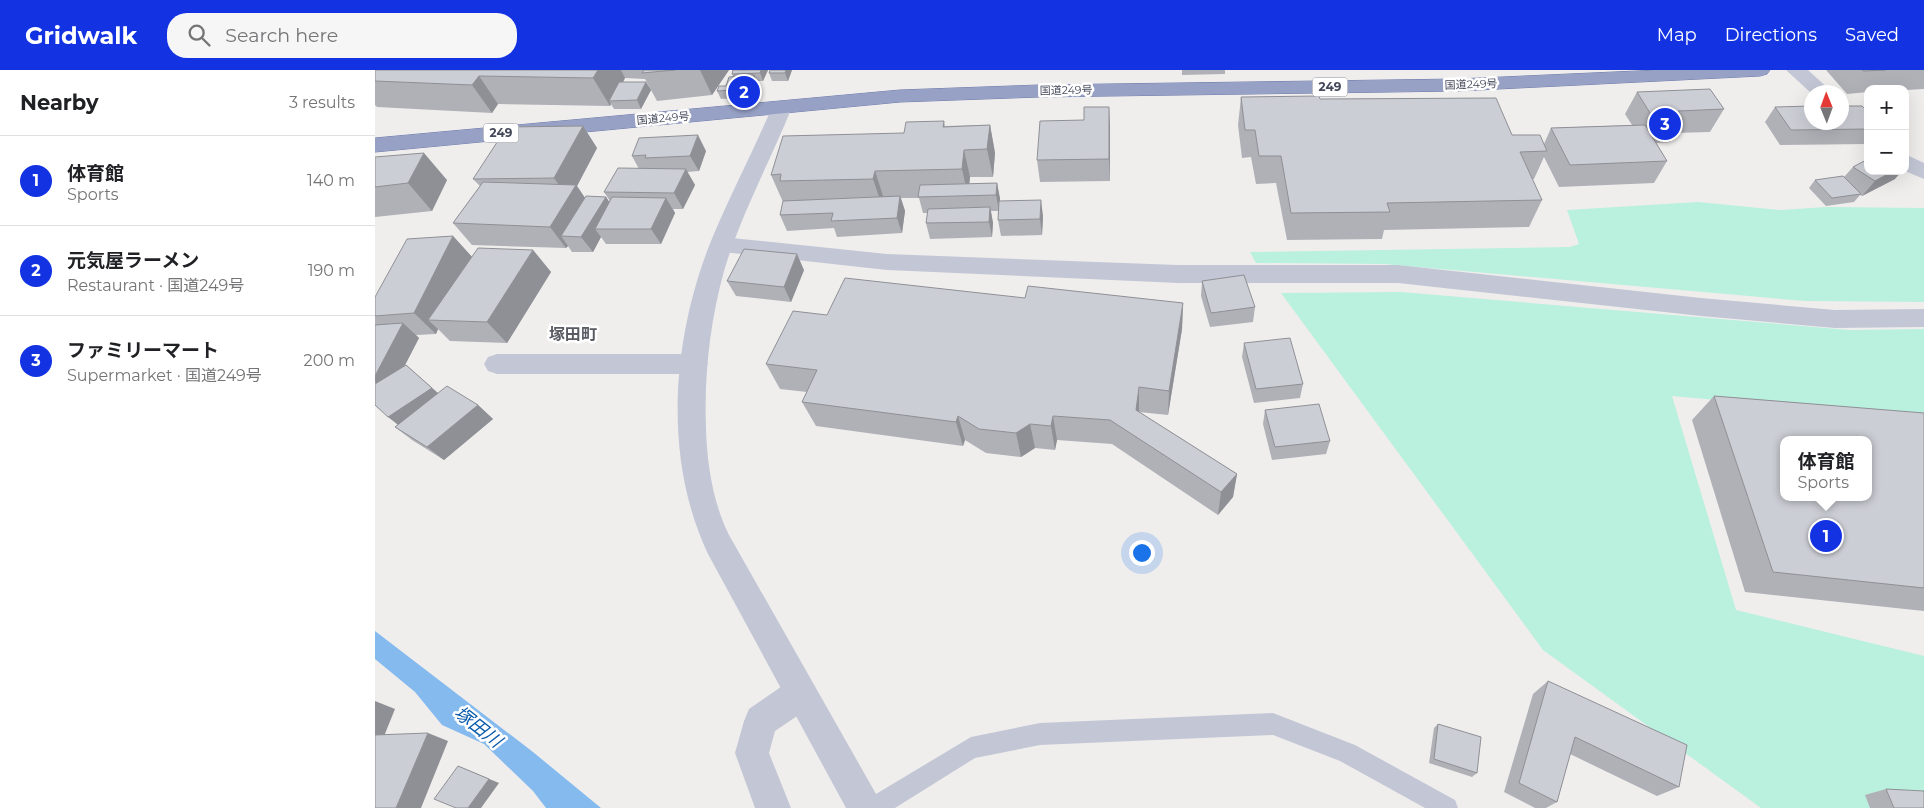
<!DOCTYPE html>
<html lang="en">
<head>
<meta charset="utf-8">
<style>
  body { margin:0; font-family:Montserrat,"Noto Sans JP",sans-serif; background:#f6f6f6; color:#202124 }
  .controls { position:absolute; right:15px; top:15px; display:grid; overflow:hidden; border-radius:10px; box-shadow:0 5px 20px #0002 }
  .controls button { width:45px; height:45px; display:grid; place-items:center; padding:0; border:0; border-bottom:1px solid #e0e0e0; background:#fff; color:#202124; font:25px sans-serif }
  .compass { position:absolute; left:1429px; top:15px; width:45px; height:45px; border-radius:50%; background:#fff; box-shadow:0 5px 20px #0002; rotate:359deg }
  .you { position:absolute; left:766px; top:482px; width:18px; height:18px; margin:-12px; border:4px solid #fff; border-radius:50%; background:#1a73e8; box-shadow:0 0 0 8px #1a73e833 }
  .badge { display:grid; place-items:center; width:32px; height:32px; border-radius:50%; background:#1333e3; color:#fff; font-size:16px; font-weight:700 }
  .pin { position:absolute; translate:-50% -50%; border:2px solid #fff; box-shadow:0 1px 5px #0006 }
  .popup { position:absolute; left:1405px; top:366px; width:92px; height:65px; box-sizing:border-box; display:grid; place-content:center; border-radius:10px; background:#fff; filter:drop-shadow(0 1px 4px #0005); font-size:16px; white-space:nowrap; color:#757577 }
  .popup b { font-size:19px; color:#202124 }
  .popup::after { content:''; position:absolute; left:50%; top:100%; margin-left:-10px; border:10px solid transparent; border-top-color:#fff }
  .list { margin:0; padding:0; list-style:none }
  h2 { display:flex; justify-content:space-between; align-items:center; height:65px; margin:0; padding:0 20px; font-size:21px }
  h2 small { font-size:16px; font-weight:400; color:#757577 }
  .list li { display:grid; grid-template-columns:32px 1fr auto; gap:15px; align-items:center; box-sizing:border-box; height:90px; padding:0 20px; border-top:1px solid #e0e0e0 }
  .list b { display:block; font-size:19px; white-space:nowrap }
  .list p { margin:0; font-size:16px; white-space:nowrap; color:#757577 }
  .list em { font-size:16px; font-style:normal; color:#757577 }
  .icon { flex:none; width:28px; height:28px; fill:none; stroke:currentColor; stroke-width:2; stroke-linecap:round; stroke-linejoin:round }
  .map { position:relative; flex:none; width:1549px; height:738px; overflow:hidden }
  header { display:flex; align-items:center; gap:30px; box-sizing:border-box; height:70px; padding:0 25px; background:#1333e3; color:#fff }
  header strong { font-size:24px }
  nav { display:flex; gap:28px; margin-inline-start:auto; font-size:18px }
  .search { width:350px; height:45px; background:#f6f6f6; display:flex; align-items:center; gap:12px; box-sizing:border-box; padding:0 18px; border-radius:20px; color:#757577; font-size:19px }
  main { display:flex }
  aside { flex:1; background:#fff }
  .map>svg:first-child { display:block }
  .green { fill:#b9f0de }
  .water { fill:#85baee }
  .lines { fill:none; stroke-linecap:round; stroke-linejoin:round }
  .trunk-casing { stroke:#6e7aaa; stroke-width:1 }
  .service { fill:#c3c7d5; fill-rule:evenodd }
  .minor { fill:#c3c7d5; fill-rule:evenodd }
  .tertiary { fill:#c3c7d5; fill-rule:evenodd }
  .trunk { fill:#97a1c6; fill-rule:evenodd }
  .wall { fill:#afb1b7 }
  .shaded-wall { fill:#8f9095 }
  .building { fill:#ccced5; stroke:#8f9095; fill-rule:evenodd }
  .labels { text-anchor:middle; stroke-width:5; stroke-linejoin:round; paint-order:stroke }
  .far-street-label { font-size:11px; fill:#454a5b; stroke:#fff }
  .shield { fill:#fff; stroke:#7d808c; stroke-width:1 }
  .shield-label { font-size:12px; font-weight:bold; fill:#454a5b }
  .quarter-label { font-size:16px; font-weight:bold; fill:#595b62; stroke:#fff }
  .near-water-label { font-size:18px; font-style:italic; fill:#085aab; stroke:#fff }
</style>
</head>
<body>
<header>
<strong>Gridwalk</strong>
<div class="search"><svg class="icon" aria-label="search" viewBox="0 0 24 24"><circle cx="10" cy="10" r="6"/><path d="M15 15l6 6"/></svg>Search here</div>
<nav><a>Map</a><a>Directions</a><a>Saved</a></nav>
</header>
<main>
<aside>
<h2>Nearby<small>3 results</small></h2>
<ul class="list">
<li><span class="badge">1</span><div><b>体育館</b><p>Sports</p></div><em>140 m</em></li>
<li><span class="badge">2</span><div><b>元気屋ラーメン</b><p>Restaurant · 国道249号</p></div><em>190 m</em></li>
<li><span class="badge">3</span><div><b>ファミリーマート</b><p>Supermarket · 国道249号</p></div><em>200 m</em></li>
</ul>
</aside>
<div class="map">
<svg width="1549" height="738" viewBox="0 0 1549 738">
  <rect width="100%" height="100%" fill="#f0eeed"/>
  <g class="green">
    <path d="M1323,132L1405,140L1451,137L1549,138V232L1430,231L1009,194L881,193L875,182L1195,177L1204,174L1192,140Z"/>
    <path d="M1026,222L1475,260L1549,259V349L1297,326L1361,540L1549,586V738H1386L1168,580L906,223Z"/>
  </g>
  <path class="water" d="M0,561L158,682L226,738H171L158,721L109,674L67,655L40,622L0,589Z"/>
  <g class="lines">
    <defs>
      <path id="trunk" d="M1284,0H1395L1392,4L1385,6L1083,21L664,27L525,32L0,82V68L525,20L664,15L1083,9Z"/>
    </defs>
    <use href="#trunk" class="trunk-casing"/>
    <path class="service" d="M898,643L980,675L1080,730L1083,738H1050L965,691L898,665L665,675L600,688L520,738H488L491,730L596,667L665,653Z"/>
    <g class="minor">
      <path d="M1411,0H1433L1457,22L1436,23Z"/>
      <path d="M1530,84L1549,93V109L1530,101Z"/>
      <path d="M347,167L512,184L803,195H1023L1326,228L1460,240L1549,239V257L1460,258L1326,246L1023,213H803L512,200L339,181L335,175L339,169Z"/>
      <path d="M122,284H320L329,287L333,294L329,301L320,304H122L113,301L109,294L113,287Z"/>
      <path d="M425,608L437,612L442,624L437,636L400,661L394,683L416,738H380L360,683L369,651L374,639L413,612Z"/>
    </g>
    <path class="tertiary" d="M407,31L414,33L417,37C395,92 366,144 349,201C335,252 329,305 331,358C332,394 338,433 354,465L509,738H471L333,484C288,389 297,272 334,176C353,129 377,84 397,37L400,33Z"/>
    <use href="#trunk" class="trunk"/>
  </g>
  <g class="wall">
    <path d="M0,0H354L337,25L282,31L270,9L250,8L248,12H271L276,20L266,39H239L236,34L235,36L123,34L117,43L2,37L0,35Z"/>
    <path d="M358,0H393L388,11H382L383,13L379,27L346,29L342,21L351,16L358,6L357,4Z"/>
    <path d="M417,0L413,11H397L394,3Z"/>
    <path d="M807,0H850V4L807,5Z"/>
    <path d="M1451,0H1549V19L1530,20V19H1493V22L1472,24Z"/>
    <path d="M1262,22L1349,39L1335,62L1300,63L1295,72L1281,73L1292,91L1279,113L1184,117L1169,87L1159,109H1157L1167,130L1154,157L1009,160L1007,169L912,170L901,113L881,114L876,87L867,88L863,55L866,27L945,29L1137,65L1169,74L1176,58L1257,55L1250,44Z"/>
    <path d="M734,37L735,59V111L665,112L662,90L709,50Z"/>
    <path d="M1400,37L1493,42V74L1405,75L1390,52Z"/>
    <path d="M569,51L570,56L615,55L620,83L618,107H595L594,114L622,113L625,131L668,146L667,165L626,166L623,150L624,141H616L618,153L617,167L555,169L551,153L553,143H548L544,128H526L530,141L527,163L462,167L459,158L412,161L405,145L408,132L396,105L529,63Z"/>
    <path d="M208,56L222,78L202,116L210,128L231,127L234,132L235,131L229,122L264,99L257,86L331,81L324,101L312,102L320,115L308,139H298L300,143L286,174H231L226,167L218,182H197L193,176L191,178L97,175L78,153L105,116L98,109Z"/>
    <path d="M0,87L72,110L57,141L0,147Z"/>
    <path d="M1478,97L1520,109L1487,126L1485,125L1479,132L1451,136L1434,118L1440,110L1469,107Z"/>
    <path d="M78,166L97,187L158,180L176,202L132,273L75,271L63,259L61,264L41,265L44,268L30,295L63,323L103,335L118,349L69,390L37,370L20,357L23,355L0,335V227Z"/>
    <path d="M429,200L416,232L361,226L352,211Z"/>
    <path d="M827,211L880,237L878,252L835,257L826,226Z"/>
    <path d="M650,228L808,233L807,259L793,345L764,342L862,404L858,427L843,445L737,374L682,370L680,380L660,378L646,387L611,383L590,370L588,376L441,356L427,332L432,322L405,319L391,294L452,245Z"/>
    <path d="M869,273L928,314L925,328L879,333L867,287Z"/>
    <path d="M1339,326L1549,343V541L1370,522L1317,350Z"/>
    <path d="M890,340L955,371L951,384L897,390L888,354Z"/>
    <path d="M1173,611L1304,717L1282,726L1195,684L1182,732L1171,738H1160L1129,722L1158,624Z"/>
    <path d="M1063,654L1102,703L1097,707L1054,693L1059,658Z"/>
    <path d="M1511,719L1549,738H1495L1490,725Z"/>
  </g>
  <g class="shaded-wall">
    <path d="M223,0H246L250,8L238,31H234L236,34L235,36L218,8Z"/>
    <path d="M325,0H354L337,25Z"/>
    <path d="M386,0H393L388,11L385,3Z"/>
    <path d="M411,0H417L413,11L410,3Z"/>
    <path d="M379,5L383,13L379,27L376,19Z"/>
    <path d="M104,6L123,34L117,43L97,15Z"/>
    <path d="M271,12L276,20L266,39L262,30Z"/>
    <path d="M734,37L735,59V111L734,89Z"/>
    <path d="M615,55L620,83L618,107L612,79Z"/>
    <path d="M208,56L222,78L202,116L216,137L186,166L193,176L191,178L175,157L193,128L179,108Z"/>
    <path d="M323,65L331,81L324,101L315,86Z"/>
    <path d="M589,80L595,107L593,126L587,99Z"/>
    <path d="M49,83L72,110L57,141L33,113Z"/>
    <path d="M311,99L320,115L308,139L299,123Z"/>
    <path d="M500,101L509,129L507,136L498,109Z"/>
    <path d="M1518,101H1527L1520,109L1487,126L1500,111Z"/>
    <path d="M622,113L625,128L624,141L621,125Z"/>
    <path d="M525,126L530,141L527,163L522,148Z"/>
    <path d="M231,127L241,142L220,159L226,167L218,182L206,167Z"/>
    <path d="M291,128L300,143L286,174L276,159Z"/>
    <path d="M666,130L668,146L667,165L665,149Z"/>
    <path d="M615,137L618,153L617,167L614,152Z"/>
    <path d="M78,166L98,188L53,250L63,259L61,264L39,243Z"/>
    <path d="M158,180L176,202L132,273L112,252Z"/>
    <path d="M422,184L429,200L416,232L409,217Z"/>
    <path d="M808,233L807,259L793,345L794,321Z"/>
    <path d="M28,253L44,268L15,324L0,312V306Z"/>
    <path d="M31,295L73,332L30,360L13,347Z"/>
    <path d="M764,317V342L761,340Z"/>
    <path d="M103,335L118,349L69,390L52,377Z"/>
    <path d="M583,346L590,370L588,376L581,352Z"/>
    <path d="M678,346L682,370L680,380L676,356Z"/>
    <path d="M655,354L660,378L646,387L641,363Z"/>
    <path d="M862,404L858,427L843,445L846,422Z"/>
    <path d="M0,631L20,639L3,681L0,680Z"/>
    <path d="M53,663L73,671L46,738H21Z"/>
    <path d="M83,696L124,713L106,738H93Z"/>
  </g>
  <g class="building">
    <path d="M0,0H223L218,8L104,6L97,15L0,11Z"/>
    <path d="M269,0H300L267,3Z"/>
    <path d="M358,0H386L385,3L357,4Z"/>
    <path d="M395,0H411L410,3H394Z"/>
    <path d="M1487,0H1511L1489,1Z"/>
    <path d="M379,5L376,19L342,21L344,16H351L354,7Z"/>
    <path d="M244,12H271L262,30L234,31Z"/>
    <path d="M1335,19L1349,39L1303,41L1308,50L1280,51L1262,22Z"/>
    <path d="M944,26L945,29L1121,28L1137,65H1165L1172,81L1145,82L1167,130L1012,133L1015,142L916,143L906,86H884L880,60H870L866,27Z"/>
    <path d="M1436,36V52H1466V36H1487L1493,42V59L1416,60L1400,37Z"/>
    <path d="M709,37H734V89L662,90L665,51L709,50Z"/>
    <path d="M569,51L568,57L615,55L612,79L589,80L587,99L500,101L498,109L405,111L406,104L396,105L408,66L529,63L531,52Z"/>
    <path d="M1270,55L1292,91L1195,95L1176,58Z"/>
    <path d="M208,56L179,108L98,109L132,57Z"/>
    <path d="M323,65L315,86L270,88L271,85L257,86L264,68Z"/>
    <path d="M49,83L33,113L0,117V87Z"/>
    <path d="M1493,89V101H1518L1500,111L1478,97Z"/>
    <path d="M243,98L311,99L299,123L229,122Z"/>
    <path d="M1468,106L1486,124L1457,128L1440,110Z"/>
    <path d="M108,112L201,115L175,157L78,153Z"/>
    <path d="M622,113L621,125L543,127L545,115Z"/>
    <path d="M211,126L231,127L206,167L186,166Z"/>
    <path d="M525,126L522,148L456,151L458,143L405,145L408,131Z"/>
    <path d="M237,127L291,128L276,159H220Z"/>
    <path d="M666,130L665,149L623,150L624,131Z"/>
    <path d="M615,137L614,152L551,153L553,139Z"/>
    <path d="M78,166L39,243L0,246V227L32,169Z"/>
    <path d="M103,178L158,180L112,252L53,250Z"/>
    <path d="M369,179L422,184L409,217L352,211Z"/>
    <path d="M869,205L880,237L836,243L827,211Z"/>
    <path d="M470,208L650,228L653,216L808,233L794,321L764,317L761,340L862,404L846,422L735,350L678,346L676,356L655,354L641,363L604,359L583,346L581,352L427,332L442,300L391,294L418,241L452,245Z"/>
    <path d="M28,253L0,306V255Z"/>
    <path d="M915,268L928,314L881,319L869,273Z"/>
    <path d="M31,295L57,318L13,347L0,335V314Z"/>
    <path d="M72,316L103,335L52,377L20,357Z"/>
    <path d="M1339,326L1549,343V518L1398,502ZM1408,370H1494V427H1408Z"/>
    <path d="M944,334L955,371L900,377L890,340Z"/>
    <path d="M1173,611L1312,675L1304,717L1200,667L1182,732L1144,713Z"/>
    <path d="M1063,654L1106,667L1102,703L1059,689Z"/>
    <path d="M53,663L21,738H0V665Z"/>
    <path d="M83,696L114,709L93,738H81L59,729Z"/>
    <path d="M1511,719L1549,721V738H1519Z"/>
  </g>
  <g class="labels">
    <g class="far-street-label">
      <text transform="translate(1096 14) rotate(-2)" y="4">国道249号</text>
      <text transform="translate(691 20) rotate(-1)" y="4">国道249号</text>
      <text transform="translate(288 48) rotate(-5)" y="4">国道249号</text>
    </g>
    <g class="shield">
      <rect x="937.5" y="7.5" width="35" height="19" rx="4"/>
      <rect x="108.5" y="53.5" width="35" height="19" rx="4"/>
    </g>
    <g class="shield-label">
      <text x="955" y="21">249</text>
      <text x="126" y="67">249</text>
    </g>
    <g class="quarter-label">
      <text x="198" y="270">塚田町</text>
    </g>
    <g class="near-water-label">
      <text transform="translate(103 657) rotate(38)" y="6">塚田川</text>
    </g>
  </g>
</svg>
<div class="controls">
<button>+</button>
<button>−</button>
</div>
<svg class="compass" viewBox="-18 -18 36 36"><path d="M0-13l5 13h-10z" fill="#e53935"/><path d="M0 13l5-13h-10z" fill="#757577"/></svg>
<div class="you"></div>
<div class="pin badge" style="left:1451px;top:466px">1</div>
<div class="popup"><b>体育館</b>Sports</div>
<div class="pin badge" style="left:369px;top:22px">2</div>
<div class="pin badge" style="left:1290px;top:54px">3</div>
</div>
</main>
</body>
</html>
